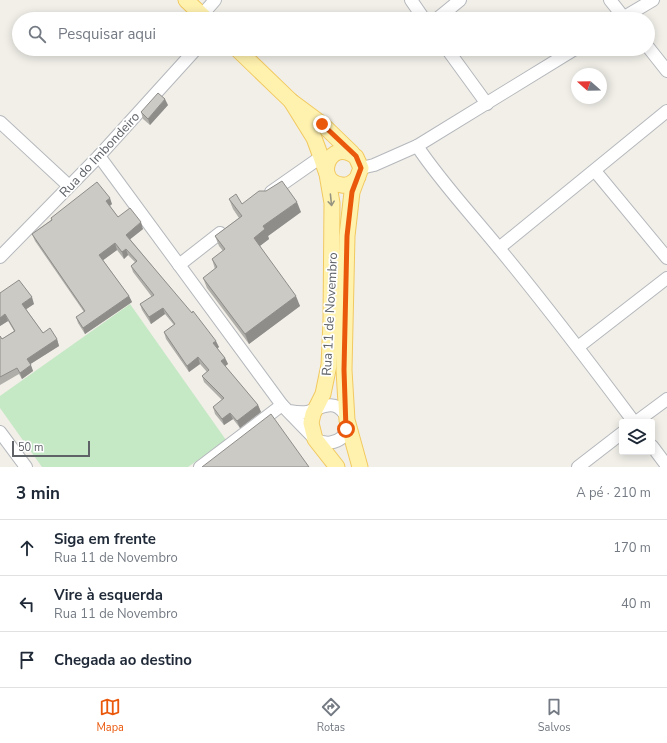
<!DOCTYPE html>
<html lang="pt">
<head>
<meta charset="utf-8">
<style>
  body { margin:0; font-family:"Nunito Sans",sans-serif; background:#f6f6f7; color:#1f2937 }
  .controls { position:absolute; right:12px; bottom:12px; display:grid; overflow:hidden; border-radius:4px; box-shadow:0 2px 10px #0003 }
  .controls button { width:36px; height:36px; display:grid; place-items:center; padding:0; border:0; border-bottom:1px solid #e0e1e3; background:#fff; color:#1f2937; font:20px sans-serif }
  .compass { position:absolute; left:571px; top:68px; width:36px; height:36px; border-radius:50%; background:#fff; box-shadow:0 2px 10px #0003; rotate:290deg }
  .scale { position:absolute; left:12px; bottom:10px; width:78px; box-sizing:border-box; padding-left:4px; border:2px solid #5f6368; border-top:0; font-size:11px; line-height:14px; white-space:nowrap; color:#5f6368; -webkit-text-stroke:3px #fff; paint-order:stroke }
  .stop { position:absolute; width:12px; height:12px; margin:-9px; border:3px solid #ea580c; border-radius:50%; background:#fff }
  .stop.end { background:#ea580c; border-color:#fff; box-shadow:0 1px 4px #0008 }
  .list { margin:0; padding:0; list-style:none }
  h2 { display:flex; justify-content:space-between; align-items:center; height:52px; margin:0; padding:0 16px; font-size:17px }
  h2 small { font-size:13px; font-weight:400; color:#747a83 }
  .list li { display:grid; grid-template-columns:26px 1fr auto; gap:12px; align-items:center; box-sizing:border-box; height:56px; padding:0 16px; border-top:1px solid #e0e1e3 }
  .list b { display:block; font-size:15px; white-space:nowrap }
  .list p { margin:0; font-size:13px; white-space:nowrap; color:#747a83 }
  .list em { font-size:13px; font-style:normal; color:#747a83 }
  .icon { flex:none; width:22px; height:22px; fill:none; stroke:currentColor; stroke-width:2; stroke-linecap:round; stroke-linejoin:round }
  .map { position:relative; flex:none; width:667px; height:467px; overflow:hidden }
  .search { position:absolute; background:#fff; box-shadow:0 2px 10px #0003; left:12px; right:12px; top:12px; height:44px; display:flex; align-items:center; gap:10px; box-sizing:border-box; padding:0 14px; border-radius:22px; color:#747a83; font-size:15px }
  .sheet { height:220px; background:#fff }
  nav { display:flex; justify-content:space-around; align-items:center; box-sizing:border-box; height:56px; border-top:1px solid #e0e1e3; background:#fff; font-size:11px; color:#747a83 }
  nav a { display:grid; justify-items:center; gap:2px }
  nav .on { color:#ea580c }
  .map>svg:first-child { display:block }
  .green { fill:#c5e8c5 }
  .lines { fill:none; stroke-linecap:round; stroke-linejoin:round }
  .minor-casing { stroke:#b5b8bc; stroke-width:14 }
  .major-casing { stroke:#f2c960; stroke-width:17 }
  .minor { stroke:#fff; stroke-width:12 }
  .major { stroke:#fff2af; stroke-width:15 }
  .wall { fill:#afaea9 }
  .shaded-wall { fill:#8f8d8a }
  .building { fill:#cccac5; stroke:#8f8d8a }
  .oneway { stroke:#979581 }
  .route { stroke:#ea580c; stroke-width:5 }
  .labels { text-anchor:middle; stroke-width:3.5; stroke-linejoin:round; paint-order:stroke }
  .street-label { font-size:13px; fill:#5f6368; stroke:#fff }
</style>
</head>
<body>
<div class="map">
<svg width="667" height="467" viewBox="0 0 667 467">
  <rect width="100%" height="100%" fill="#f1efe8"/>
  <path class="green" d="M130,304L226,440L188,467H42L0,408V396Z"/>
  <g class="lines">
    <defs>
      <g id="minor">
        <path d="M411,0L424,19"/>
        <path d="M610,0L625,19"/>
        <path d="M202,15L215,0"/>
        <path d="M437,19L460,0"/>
        <path d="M621,19L653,0"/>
        <path d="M648,47L667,71"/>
        <path d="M447,49L487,104"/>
        <path d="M0,122L69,186"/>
        <path d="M417,146C441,182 471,214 498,247C545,304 590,363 634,422"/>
        <path d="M99,156L282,405L315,439C336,451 357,431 344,413C333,398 320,409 307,412C301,413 295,412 289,411"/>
        <path d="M361,168L374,165L417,146L575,49"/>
        <path d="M595,171L667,258"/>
        <path d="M271,192L321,157"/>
        <path d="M499,248L667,111"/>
        <path d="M0,257L99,156L196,49"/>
        <path d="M179,265L220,233"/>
        <path d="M578,347L667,278"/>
        <path d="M636,422L667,399"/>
        <path d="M0,432L26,467"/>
        <path d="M652,446L667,466"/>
        <path d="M200,467L282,405"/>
        <path d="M578,467L622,433"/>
      </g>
      <g id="major">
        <path d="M186,0L206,19"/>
        <path d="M237,49L291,101L322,124L352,153"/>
        <path d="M291,101L314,138L321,157L327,174L332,203L331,321L329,365L323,394L313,414L311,423L315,439L337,467"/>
        <path d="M358,177C354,182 349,186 342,185C313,182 329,136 356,157L361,168L352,192L347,236L344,370L347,420L360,467"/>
      </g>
    </defs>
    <use href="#minor" class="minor-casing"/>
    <use href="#major" class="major-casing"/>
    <use href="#minor" class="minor"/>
    <use href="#major" class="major"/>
  </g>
  <g class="wall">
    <path d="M168,105L150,125L143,119L141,112Z"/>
    <path d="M229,199L242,204L301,212L268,236L269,239L260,246L300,306L249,344L207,288L203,278L215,269L212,259L223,251L219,246L215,236L239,218L233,209Z"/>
    <path d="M112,204L110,206L118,217L143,229L130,239L219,347L217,348L225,358L228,364L225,366L258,405L261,412L240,428L233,419L224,425L215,414L213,407L222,400L204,382L202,376L207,372L200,364L189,372L166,339L164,332L174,325L165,314L151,324L142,310L140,304L152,297L133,272L131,266L135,262L128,255L124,259L117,250L103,260L129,296L132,302L85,334L78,323L76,317L84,312L35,241L32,234L51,220V218Z"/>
    <path d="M0,293L34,304L26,309L43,333L57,339L59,346L30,364L33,371L22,379L19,374L0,385V336L2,339L14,331L8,321L0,326Z"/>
  </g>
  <g class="shaded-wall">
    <path d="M165,99L168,105L150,125L148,119Z"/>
    <path d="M110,198L112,204L108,207L106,201Z"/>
    <path d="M297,202L301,212L268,236L269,239L257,248L254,238L263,226Z"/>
    <path d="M141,222L143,229L128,241L126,235Z"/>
    <path d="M115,243L117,250L102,261L99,255Z"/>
    <path d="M126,249L128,255L124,259L122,252Z"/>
    <path d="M129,296L132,302L85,334L83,328Z"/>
    <path d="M296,296L300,306L249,344L245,334Z"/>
    <path d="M32,297L34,304L25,310L22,304Z"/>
    <path d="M163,308L165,314L151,324L149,317Z"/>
    <path d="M5,314L8,321L0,326V318Z"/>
    <path d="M57,339L59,346L29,365L27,359Z"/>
    <path d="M216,341L219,347L216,350L213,343Z"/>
    <path d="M198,357L200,364L189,372L187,366Z"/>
    <path d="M225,358L228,364L224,367L221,361Z"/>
    <path d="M31,365L33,371L22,379L20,373Z"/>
    <path d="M258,405L261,412L240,428L237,421Z"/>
    <path d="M230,413L233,419L224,425L222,419Z"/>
  </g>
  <g class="building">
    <path d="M158,93L165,99L148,119L141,112Z"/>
    <path d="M282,181L297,202L263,226L265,229L254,238L296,296L245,334L203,278L217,267L212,259L225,249L215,236L242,216L229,199L236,194L242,204L259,191H266Z"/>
    <path d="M97,182L110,198L106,201L118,217L130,208L141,222L126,235L192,313L193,311L216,341L213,343L225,358L221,361L258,405L237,421L230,413L222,419L213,407L224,398L202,376L209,370L198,357L187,366L164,332L175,324L163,308L149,317L140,304L154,295L131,266L137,261L126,249L122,252L115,243L99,255L129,296L83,328L76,317L85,311L32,234L52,220L51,218Z"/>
    <path d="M19,280L32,297L22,304L43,333L50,328L57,339L27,359L31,365L20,373L17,368L0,377V336L2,339L15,331L5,314L0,318V293Z"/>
    <path d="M271,414L309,467H202Z"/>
  </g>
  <defs><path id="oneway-shaft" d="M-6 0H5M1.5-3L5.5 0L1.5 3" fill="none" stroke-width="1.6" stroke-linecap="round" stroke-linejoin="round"/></defs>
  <use class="oneway" href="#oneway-shaft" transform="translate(331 200) rotate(84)"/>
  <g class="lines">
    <path class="route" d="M322,124L356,156L361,168L352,192L347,236L344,370L346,429"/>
  </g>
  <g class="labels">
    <g class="street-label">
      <text transform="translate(99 154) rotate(-47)" y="5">Rua do Imbondeiro</text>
      <text transform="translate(329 314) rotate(-87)" y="5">Rua 11 de Novembro</text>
    </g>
  </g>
</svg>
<div class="controls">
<button><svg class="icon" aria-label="layers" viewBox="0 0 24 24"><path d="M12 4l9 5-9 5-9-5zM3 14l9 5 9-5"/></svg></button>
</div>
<svg class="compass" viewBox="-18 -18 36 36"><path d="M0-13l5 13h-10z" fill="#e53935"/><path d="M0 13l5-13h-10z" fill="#747a83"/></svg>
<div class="scale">50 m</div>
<div class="stop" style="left:346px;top:429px"></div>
<div class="stop end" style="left:322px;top:124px"></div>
<div class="search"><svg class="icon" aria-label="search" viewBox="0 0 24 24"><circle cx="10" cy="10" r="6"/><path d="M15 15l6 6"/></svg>Pesquisar aqui</div>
</div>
<section class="sheet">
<h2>3 min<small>A pé · 210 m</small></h2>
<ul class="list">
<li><svg class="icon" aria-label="ahead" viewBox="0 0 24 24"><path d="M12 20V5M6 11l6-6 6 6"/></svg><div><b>Siga em frente</b><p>Rua 11 de Novembro</p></div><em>170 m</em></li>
<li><svg class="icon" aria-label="left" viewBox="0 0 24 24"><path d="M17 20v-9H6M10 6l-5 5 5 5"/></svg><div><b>Vire à esquerda</b><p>Rua 11 de Novembro</p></div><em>40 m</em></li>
<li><svg class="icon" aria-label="arrive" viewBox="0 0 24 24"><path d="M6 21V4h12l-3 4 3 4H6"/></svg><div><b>Chegada ao destino</b></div></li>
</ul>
</section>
<nav>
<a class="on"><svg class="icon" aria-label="map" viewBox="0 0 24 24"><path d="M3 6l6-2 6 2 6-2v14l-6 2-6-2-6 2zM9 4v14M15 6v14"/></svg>Mapa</a>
<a><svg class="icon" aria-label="directions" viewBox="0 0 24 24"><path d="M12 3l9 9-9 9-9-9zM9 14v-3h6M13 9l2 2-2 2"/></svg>Rotas</a>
<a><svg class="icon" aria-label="saved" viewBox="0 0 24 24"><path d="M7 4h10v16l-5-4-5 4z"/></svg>Salvos</a>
</nav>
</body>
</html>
